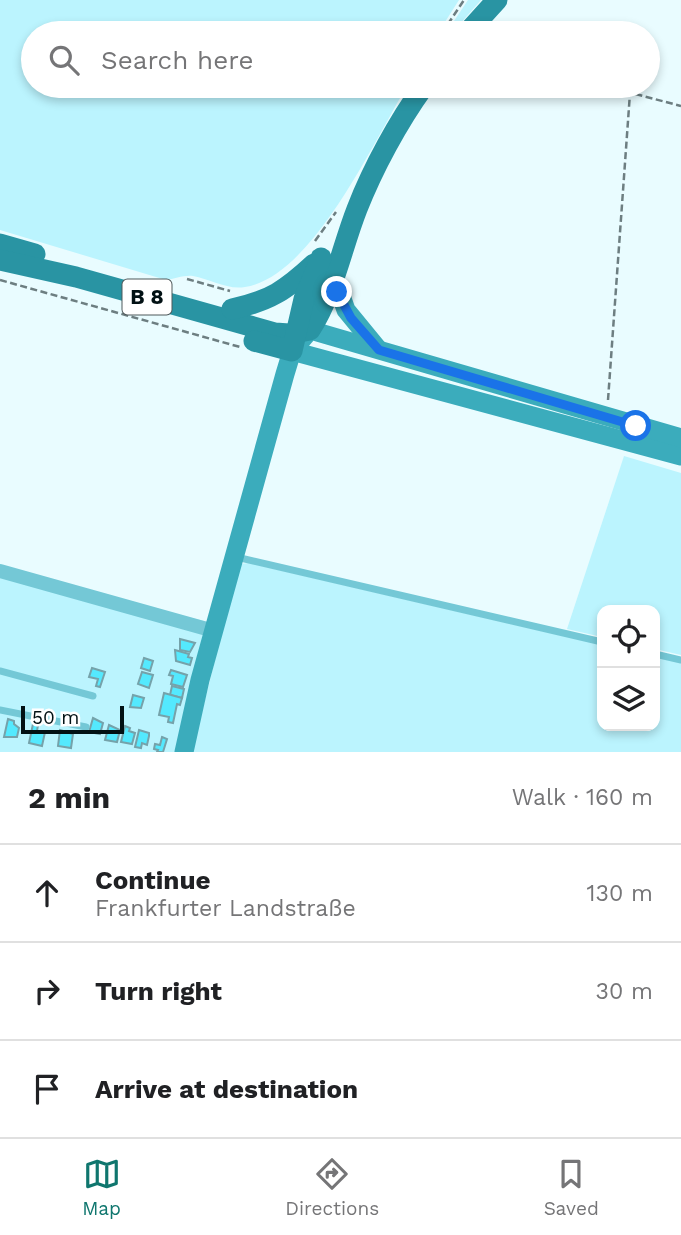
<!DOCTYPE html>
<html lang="en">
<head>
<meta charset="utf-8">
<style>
  body { margin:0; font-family:"Work Sans",sans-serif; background:#f6f6f6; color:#202124 }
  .controls { position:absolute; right:21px; bottom:21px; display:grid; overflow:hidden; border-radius:14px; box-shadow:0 4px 10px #0003 }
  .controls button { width:63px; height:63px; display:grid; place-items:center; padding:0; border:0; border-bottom:2px solid #e0e0e0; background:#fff; color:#202124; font:35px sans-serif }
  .scale { position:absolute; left:21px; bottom:18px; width:103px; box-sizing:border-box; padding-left:7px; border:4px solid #021114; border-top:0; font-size:19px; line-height:24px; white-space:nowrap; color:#021114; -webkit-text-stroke:5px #fff; paint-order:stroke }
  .stop { position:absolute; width:21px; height:21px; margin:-16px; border:5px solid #1a73e8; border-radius:50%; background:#fff }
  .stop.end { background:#1a73e8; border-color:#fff; box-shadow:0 2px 7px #0008 }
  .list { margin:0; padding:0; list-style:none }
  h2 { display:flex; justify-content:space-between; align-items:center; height:91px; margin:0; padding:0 28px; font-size:30px }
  h2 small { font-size:23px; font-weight:400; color:#757577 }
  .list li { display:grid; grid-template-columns:46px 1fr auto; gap:21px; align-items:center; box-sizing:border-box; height:98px; padding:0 28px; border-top:2px solid #e0e0e0 }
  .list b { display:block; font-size:26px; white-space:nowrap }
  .list p { margin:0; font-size:23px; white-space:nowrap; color:#757577 }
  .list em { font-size:23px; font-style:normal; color:#757577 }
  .icon { flex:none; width:38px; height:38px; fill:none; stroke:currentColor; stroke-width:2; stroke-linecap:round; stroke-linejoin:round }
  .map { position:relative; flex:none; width:681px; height:752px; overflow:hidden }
  .search { position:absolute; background:#fff; box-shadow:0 4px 10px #0003; left:21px; right:21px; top:21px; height:77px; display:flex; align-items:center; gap:18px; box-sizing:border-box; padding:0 24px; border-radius:38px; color:#757577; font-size:26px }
  .sheet { height:385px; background:#fff }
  nav { display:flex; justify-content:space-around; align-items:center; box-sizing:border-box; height:98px; border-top:2px solid #e0e0e0; background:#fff; font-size:19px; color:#757577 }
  nav a { display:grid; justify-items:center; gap:4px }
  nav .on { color:#0f766e }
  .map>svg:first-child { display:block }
  .green { fill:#bbf4fe }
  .building { fill:#54e9fe; stroke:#75a2aa; stroke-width:2 }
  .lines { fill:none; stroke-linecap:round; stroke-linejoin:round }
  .path { stroke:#6d7e81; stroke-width:2.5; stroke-dasharray:7 3.5; stroke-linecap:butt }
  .lane { stroke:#74c8d6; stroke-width:7 }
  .street { stroke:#74c8d6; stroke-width:14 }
  .secondary { stroke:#3bacbc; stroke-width:19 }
  .primary { stroke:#2994a3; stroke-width:21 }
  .route { stroke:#1a73e8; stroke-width:9 }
  .labels { text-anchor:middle; stroke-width:7; stroke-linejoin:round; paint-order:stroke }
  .shield { fill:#fff; stroke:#4e585a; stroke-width:2 }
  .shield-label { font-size:21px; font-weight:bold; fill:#021114 }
</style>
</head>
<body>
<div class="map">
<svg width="681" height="752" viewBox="0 0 681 752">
  <rect width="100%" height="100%" fill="#e9fcff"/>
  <g class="green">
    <path d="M0,0H459L438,33H33V86H407C374,141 312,277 245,287C227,290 210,279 193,276C184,275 174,279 166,280L0,230Z"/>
    <path d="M468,0H481L452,33H446Z"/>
    <path d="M624,456L681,473V655L655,649V610H602V637L567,629Z"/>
    <path d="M249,563L602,645V726H655V657L681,663V752H192L239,564Z"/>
    <path d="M0,570L208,622L179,752H0Z"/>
  </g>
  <g class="building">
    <path d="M180,639L195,643L190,652L180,650Z"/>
    <path d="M175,650L189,654L188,657L192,658L190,665L176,661Z"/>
    <path d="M144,658L153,661L150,671L141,668Z"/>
    <path d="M92,668L105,672L100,687L96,686L98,679L89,677Z"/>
    <path d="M171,670L187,675L183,687L171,684L173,676L169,675Z"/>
    <path d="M142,672L153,675L149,688L138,684Z"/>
    <path d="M172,686L184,689L182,698L170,695Z"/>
    <path d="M164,693L182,698L180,705L177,704L173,723L168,722L169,717L159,715Z"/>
    <path d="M133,695L144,698L141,708L130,707Z"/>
    <path d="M93,718L103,723L100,734L89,732Z"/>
    <path d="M8,719L14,721V724L19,728L17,737H4Z"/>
    <path d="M33,724L38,725L37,731L45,732L42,746L29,743Z"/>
    <path d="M109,725L120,730L117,742L105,740Z"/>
    <path d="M125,726L130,728L129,731L135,733L132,744L121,742Z"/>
    <path d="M60,730L73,734L71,748L58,746Z"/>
    <path d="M139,730L149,733V736L147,745L142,743L141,748L135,747Z"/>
    <path d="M162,737L167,739L163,752H157L158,750L154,749L155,744L160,745Z"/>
  </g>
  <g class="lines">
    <g class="path">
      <path d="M442,33L464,0"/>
      <path d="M605,86L681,106"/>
      <path d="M315,241L336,212"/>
      <path d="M187,279L230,291"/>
      <path d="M0,280L240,347"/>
      <path d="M608,400L630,93"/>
    </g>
    <g class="lane">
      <path d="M236,557L602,642"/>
      <path d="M655,654L681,660"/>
      <path d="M0,671L93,696"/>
      <path d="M0,710L86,727"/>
    </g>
    <path class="street" d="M0,571L214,631"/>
    <g class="secondary">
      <path d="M335,279L346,310L378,349"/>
      <path d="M292,351L681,456"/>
      <path d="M184,752L200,680L285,374L292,351L310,330L681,438"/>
    </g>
    <g class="primary">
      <path d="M467,33L497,0"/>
      <path d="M0,244L35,254"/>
      <path d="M0,260L76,277L275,333L289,334L310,330C334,292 341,250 357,209C373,168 398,122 424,86"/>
      <path d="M232,309C270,301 286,290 314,264"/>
      <path d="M254,341L292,351L304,299L321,258"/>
    </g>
  </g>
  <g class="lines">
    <path class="route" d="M337,292L351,318L379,350L636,426"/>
  </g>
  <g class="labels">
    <rect class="shield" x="122.5" y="279.5" width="49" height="35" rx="5"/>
    <g class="shield-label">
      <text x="147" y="304">B 8</text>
    </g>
  </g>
</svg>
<div class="controls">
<button><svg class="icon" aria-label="locate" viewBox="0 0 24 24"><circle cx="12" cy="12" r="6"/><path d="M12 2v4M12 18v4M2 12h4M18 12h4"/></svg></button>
<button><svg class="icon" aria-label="layers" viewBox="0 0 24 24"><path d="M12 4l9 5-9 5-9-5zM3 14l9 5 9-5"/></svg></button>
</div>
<div class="scale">50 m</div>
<div class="stop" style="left:636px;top:426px"></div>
<div class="stop end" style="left:337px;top:292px"></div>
<div class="search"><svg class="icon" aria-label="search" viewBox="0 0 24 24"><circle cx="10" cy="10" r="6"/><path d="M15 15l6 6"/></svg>Search here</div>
</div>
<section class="sheet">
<h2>2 min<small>Walk · 160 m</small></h2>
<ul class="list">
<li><svg class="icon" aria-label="ahead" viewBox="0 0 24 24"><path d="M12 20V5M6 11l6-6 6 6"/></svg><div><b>Continue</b><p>Frankfurter Landstraße</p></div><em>130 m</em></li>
<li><svg class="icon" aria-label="right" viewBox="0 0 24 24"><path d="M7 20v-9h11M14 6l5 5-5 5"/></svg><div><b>Turn right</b></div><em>30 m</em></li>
<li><svg class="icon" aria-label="arrive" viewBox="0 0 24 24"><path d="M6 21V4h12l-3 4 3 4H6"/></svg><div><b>Arrive at destination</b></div></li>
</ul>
</section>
<nav>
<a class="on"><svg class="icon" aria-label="map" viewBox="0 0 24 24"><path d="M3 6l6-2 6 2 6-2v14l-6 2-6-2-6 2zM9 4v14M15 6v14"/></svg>Map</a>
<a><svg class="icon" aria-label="directions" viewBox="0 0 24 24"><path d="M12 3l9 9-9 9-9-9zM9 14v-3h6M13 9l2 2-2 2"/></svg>Directions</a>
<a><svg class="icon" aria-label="saved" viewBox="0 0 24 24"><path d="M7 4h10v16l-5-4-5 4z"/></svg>Saved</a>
</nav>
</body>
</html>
